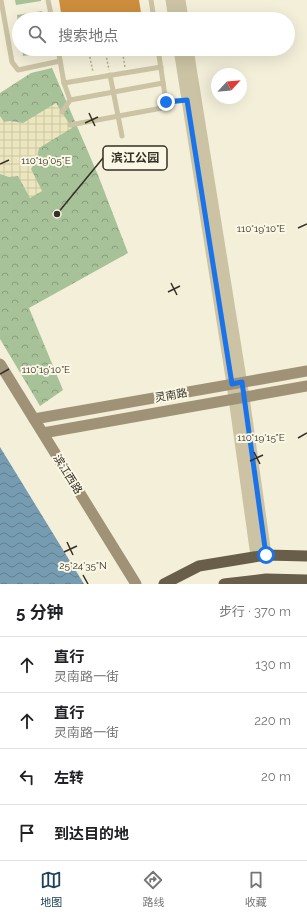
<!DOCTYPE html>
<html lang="zh">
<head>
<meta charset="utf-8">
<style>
  body { margin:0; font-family:Raleway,"Noto Sans SC",sans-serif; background:#f6f6f6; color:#202124 }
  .compass { position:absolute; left:211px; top:68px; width:36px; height:36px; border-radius:50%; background:#fff; box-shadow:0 4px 16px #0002; rotate:64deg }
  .stop { position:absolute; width:12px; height:12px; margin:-9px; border:3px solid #1a73e8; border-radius:50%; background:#fff }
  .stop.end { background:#1a73e8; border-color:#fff; box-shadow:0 1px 4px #0008 }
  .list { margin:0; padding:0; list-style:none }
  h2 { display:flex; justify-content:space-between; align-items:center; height:52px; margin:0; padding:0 16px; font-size:17px }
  h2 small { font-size:13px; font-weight:400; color:#757577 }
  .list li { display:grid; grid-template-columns:26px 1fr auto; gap:12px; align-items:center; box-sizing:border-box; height:56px; padding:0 16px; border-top:1px solid #e0e0e0 }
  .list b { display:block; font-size:15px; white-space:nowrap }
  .list p { margin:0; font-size:13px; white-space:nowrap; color:#757577 }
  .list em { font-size:13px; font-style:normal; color:#757577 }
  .icon { flex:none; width:22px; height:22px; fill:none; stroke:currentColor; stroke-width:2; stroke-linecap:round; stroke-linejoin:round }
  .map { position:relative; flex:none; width:307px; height:584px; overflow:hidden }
  .search { position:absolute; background:#fff; box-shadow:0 4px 16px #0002; left:12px; right:12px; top:12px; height:44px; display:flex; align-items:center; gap:10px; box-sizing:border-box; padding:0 14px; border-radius:22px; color:#757577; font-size:15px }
  .sheet { height:276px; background:#fff }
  nav { display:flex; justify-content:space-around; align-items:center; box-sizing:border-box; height:56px; border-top:1px solid #e0e0e0; background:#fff; font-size:11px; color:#757577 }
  nav a { display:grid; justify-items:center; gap:2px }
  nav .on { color:#1a415a }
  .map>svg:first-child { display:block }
  .grass { fill:#a7c298 }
  .park { fill:url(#park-crowns) }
  .plaza { fill:url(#plaza-grid) }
  .water { fill:url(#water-waves) }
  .building { fill:#cc8e3d }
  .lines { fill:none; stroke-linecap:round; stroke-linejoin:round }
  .path { stroke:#b7ad8f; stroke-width:1.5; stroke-dasharray:2 2; stroke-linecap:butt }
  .service { stroke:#cbc3a4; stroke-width:5 }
  .tertiary { stroke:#cbc3a4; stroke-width:11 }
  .secondary { stroke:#9f9276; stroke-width:11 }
  .trunk { stroke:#685e4a; stroke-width:11 }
  .route { stroke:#1a73e8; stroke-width:5 }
  .ticks { fill:none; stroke:#363026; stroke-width:1.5 }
  .labels { text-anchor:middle; stroke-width:4; stroke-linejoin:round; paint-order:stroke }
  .street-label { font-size:11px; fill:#363026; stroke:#faf7e5 }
  .ticks-label { font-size:10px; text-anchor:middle; fill:#363026; stroke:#faf7e5; stroke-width:4; stroke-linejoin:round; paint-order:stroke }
  .leader { fill:none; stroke:#363026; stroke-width:1.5 }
  .callout-dot { fill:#363026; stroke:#faf7e5; stroke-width:1.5 }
  .callout { fill:#faf7e5; stroke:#363026; stroke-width:1.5 }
  .callout-label { font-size:12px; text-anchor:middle; font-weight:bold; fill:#363026 }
</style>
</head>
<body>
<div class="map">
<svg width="307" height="584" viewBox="0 0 307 584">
  <defs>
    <pattern id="park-crowns" width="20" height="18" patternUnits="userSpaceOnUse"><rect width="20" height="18" fill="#a7c298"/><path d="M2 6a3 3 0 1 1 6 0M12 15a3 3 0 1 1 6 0" fill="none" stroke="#899e7c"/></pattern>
    <pattern id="plaza-grid" width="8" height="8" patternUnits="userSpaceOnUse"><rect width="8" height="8" fill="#ece6bf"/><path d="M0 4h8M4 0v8" fill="none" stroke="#cbc6a4"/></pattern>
    <pattern id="water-waves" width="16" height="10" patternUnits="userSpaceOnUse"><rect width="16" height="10" fill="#769cb1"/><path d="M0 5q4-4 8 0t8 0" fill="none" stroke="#628090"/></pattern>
  </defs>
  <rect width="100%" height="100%" fill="#f3efd9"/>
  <g class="grass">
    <path d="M15,0H41V1L16,5Z"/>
    <path d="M42,11L43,19H19V29L17,15Z"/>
    <path d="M22,49H48V52L23,56Z"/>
  </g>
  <path class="park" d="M52,68L98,175L128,253L29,308L63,390L40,406L0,339V93L31,73Z"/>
  <path class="plaza" d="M56,103L72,128L39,148L36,161L31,169L42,191L30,198L18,176L9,177L0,174V116L4,122L10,121L23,123Z"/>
  <path class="water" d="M0,447L84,584H0Z"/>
  <g class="building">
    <path d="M59,0H139L142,19H62Z"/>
    <path d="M67,49H96L97,50L68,55Z"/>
  </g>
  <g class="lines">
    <g class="path">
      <path d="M122,49L125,67"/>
      <path d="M105,50L109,70"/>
      <path d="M89,53L93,72"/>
    </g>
    <g class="service">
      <path d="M1,0L12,62L18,70L60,61"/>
      <path d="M48,0L52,19"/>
      <path d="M151,0L154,19"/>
      <path d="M58,49L64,83L161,67"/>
      <path d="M158,49L166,102L187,100"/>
      <path d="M110,75L122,136"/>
      <path d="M64,83L70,100"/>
      <path d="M62,112L70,100L163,83"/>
      <path d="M70,125L162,108L166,102"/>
    </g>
    <g class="tertiary">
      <path d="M171,0L174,19"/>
      <path d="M180,0L183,19"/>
      <path d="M179,49L232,384L256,556"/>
      <path d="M188,49L244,397L266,555"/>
    </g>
    <g class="secondary">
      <path d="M0,364L136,584"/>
      <path d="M34,419L307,371"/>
      <path d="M43,433L307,386"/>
    </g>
    <g class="trunk">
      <path d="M164,584L199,566L266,555L307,556"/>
      <path d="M224,584L266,579L307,580"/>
    </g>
  </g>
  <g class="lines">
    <path class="route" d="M166,102L187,100L232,384L242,382L266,555"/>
  </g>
  <path class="ticks" d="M89,113L95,126M85,123L98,117M0,164L9,160M298,228L307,224M171,283L177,295M168,292L180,286M0,374L9,369M298,438L307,433M254,452L260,464M250,461L263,455M67,542L73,555M64,552L77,546M83,575L88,584"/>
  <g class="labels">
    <g class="street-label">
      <text transform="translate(171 395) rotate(-10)" y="4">灵南路</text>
      <text transform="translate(68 474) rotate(58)" y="4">滨江西路</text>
    </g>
  </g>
  <g class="ticks-label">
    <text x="46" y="164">110°19'05"E</text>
    <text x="261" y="232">110°19'10"E</text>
    <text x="46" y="373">110°19'10"E</text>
    <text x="261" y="441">110°19'15"E</text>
    <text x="83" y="569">25°24'35"N</text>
  </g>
  <path class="leader" d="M57 214L103 158"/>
  <circle class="callout-dot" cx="57" cy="214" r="4"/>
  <rect class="callout" x="103" y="146" width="64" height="24" rx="4"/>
  <g class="callout-label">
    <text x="135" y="162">滨江公园</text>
  </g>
</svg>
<svg class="compass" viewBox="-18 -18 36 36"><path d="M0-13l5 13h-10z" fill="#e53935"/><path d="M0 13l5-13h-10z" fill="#757577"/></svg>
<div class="stop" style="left:266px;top:555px"></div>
<div class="stop end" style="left:166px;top:102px"></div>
<div class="search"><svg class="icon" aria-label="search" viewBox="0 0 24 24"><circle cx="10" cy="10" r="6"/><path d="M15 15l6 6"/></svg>搜索地点</div>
</div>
<section class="sheet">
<h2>5 分钟<small>步行 · 370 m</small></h2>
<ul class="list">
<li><svg class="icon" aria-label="ahead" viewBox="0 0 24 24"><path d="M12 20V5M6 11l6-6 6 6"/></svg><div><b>直行</b><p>灵南路一街</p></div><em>130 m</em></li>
<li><svg class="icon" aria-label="ahead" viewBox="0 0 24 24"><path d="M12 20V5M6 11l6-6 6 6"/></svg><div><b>直行</b><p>灵南路一街</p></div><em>220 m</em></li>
<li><svg class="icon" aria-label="left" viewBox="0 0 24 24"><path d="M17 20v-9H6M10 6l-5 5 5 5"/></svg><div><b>左转</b></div><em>20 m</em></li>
<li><svg class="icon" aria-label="arrive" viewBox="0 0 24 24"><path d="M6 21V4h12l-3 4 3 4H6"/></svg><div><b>到达目的地</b></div></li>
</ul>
</section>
<nav>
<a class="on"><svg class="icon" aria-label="map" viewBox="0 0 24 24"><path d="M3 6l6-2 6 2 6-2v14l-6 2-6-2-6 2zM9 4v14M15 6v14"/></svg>地图</a>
<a><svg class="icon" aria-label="directions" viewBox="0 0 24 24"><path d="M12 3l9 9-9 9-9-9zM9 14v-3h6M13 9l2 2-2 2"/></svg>路线</a>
<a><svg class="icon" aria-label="saved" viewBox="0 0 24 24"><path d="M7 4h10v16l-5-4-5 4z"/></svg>收藏</a>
</nav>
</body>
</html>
